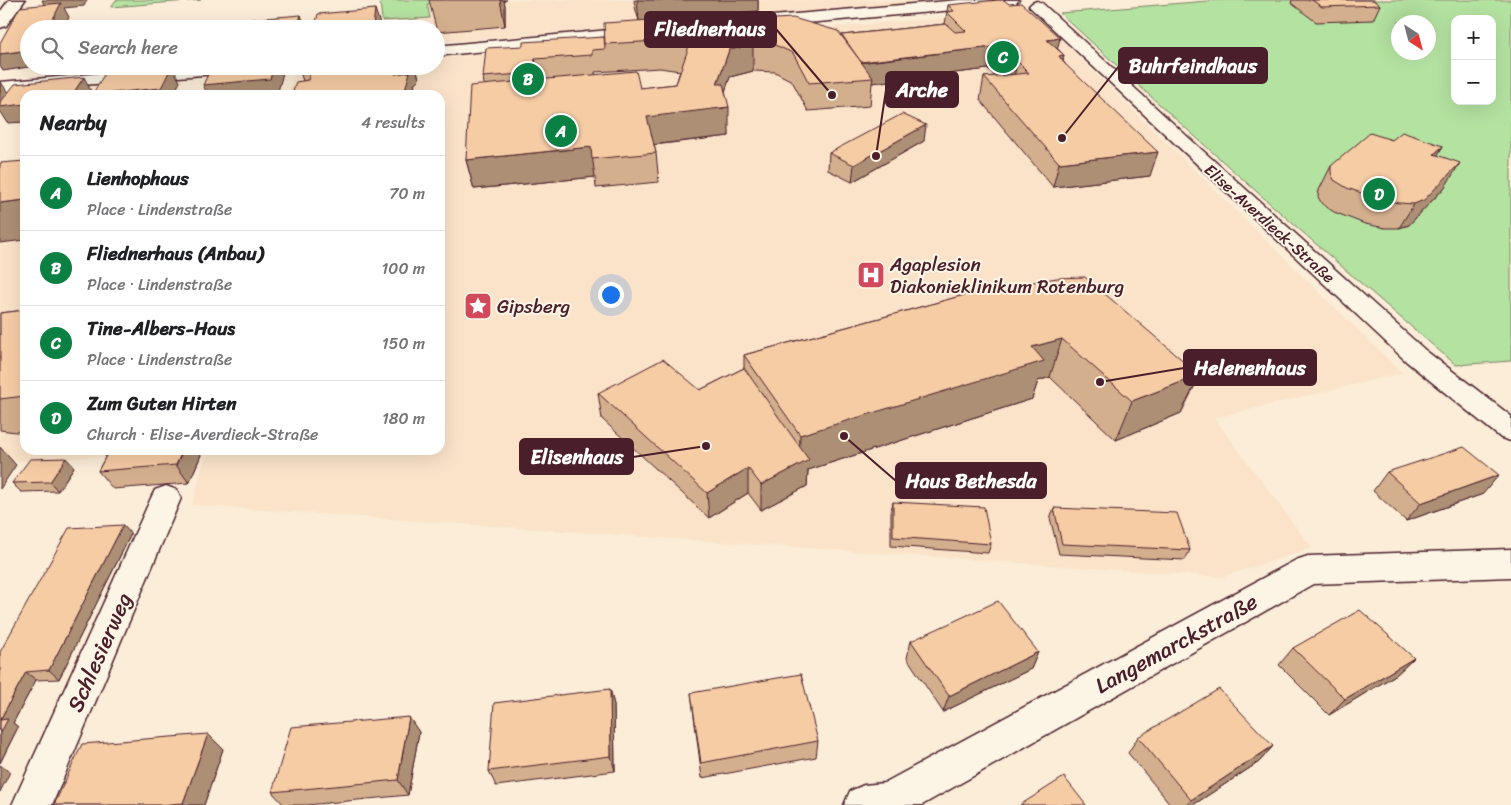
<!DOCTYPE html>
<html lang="en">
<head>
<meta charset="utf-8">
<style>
  body { margin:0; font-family:Sriracha,sans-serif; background:#f6f6f6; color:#202124 }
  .controls { position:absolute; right:15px; top:15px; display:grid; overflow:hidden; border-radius:10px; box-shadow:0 5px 20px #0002 }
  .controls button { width:45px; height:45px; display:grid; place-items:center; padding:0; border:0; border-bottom:1px solid #e0e0e0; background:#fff; color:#202124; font:25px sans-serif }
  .compass { position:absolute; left:1391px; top:15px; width:45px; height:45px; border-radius:50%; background:#fff; box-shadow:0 5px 20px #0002; rotate:144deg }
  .you { position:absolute; left:610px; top:294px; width:18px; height:18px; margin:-12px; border:4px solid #fff; border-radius:50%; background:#1a73e8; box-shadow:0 0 0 8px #1a73e833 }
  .badge { display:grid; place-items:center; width:32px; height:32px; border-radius:50%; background:#0b8043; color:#fff; font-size:16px; font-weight:700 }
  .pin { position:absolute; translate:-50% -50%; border:2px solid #fff; box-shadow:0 1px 5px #0006 }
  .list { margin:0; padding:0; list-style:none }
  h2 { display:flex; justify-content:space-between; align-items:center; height:65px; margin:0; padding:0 20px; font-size:21px }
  h2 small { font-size:16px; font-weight:400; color:#757577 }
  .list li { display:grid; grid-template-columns:32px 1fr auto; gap:15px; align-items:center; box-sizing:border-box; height:75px; padding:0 20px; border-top:1px solid #e0e0e0 }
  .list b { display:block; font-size:19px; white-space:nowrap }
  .list p { margin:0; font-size:16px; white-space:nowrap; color:#757577 }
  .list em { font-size:16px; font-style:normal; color:#757577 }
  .icon { flex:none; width:28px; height:28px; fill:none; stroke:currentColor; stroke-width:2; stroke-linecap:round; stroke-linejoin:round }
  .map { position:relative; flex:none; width:1511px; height:805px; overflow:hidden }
  .search { position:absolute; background:#fff; box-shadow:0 5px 20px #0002; left:20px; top:20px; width:425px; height:55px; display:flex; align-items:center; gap:12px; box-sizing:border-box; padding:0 18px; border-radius:28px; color:#757577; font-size:19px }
  .panel { position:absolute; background:#fff; box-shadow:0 5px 20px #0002; left:20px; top:90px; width:425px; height:365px; border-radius:15px }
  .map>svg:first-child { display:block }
  .built { fill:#fae3c9 }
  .green { fill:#b4e2a1; stroke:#7f8066; fill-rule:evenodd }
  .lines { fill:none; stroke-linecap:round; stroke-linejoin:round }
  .minor-casing { stroke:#4a1f2b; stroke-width:3 }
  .minor { fill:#fcf5e5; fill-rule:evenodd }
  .wall { fill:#d4af8e; stroke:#4a1f2b; fill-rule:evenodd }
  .shaded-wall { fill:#ac8f74; stroke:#4a1f2b }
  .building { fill:#f6cca5; stroke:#4a1f2b }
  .labels { text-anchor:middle; stroke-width:4; stroke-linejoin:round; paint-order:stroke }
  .far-street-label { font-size:16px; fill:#4a1f2b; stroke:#fcf5e5 }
  .poi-label { font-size:19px; fill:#4a1f2b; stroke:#fcf5e5; text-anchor:start }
  .near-street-label { font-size:22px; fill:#4a1f2b; stroke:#fcf5e5 }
  .leader { fill:none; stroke:#4a1f2b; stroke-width:2 }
  .callout-dot { fill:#4a1f2b; stroke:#fcf5e5; stroke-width:2 }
  .callout { fill:#4a1f2b; stroke:#4a1f2b; stroke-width:2 }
  .callout-label { font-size:20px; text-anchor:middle; font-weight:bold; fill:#fff }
</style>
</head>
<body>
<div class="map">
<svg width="1511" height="805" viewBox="0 0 1511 805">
  <rect width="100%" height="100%" fill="#fbedd8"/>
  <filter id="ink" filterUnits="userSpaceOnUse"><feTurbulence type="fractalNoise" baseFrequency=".02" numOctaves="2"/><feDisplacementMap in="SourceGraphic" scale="10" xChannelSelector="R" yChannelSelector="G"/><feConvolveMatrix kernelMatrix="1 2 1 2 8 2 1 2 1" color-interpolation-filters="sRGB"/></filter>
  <g filter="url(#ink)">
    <g class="built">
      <path d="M380,0H944L436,43V29H383Z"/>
      <path d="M1032,11L1402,373L1214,418L1312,548L1222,577L192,505L207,451L0,462V177L25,174V450H440V95H287L296,70L336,66H436V58Z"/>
    </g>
    <g class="green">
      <path d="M116,0H201L111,7Z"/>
      <path d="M380,0H444L443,2L427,4L430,18L382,21Z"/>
      <path d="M1220,0H1511V361L1456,365C1321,250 1189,133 1060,13ZM1455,19H1492V101H1455ZM1398,22H1428V52H1398Z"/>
    </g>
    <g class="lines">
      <defs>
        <g id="minor">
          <path d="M9,0H25L6,26L0,28V12Z"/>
          <path d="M959,0H1019L1016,3L1011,5L761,27L755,25L753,22L755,19L761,17Z"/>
          <path d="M1037,1L1042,3L1201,149L1425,350L1511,416V441L1501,438L1407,362L1032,9L1029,6L1032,3Z"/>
          <path d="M641,27L647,29L649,32L647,35L436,56V46Z"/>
          <path d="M185,66H258L256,70L250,71L0,92V82Z"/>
          <path d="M166,486L177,490L181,498L52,805H12L151,498L155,490Z"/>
          <path d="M1511,549V577L1313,584L922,805H844L850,791L864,785L884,783L1296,560L1308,556Z"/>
        </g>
      </defs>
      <use href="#minor" class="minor-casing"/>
      <use href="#minor" class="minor"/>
    </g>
    <g class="wall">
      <path d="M429,0H507H504L505,6V26L437,32Z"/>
      <path d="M634,0H758V11L667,19L703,23L842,35L945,24L948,5L1058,49L1064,55L1063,61L1150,176L1053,187L980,100L984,77L996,76L988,69L872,83L870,106L808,111L792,81L775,72L753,71L730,77L725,91L729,136L654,145L656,153L659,182L596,188L595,177L474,189L466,160L484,84L483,77L523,46L604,37L639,21L635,7ZM660,68L680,71L676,84L640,88L595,74V72Z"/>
      <path d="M1292,0H1373L1380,5L1373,20L1316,22L1291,3Z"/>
      <path d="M298,66H363L364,71V73H372L378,66H416L419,79L414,84L303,81Z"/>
      <path d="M1392,140L1443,146L1437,155L1445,187L1409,225L1399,228H1385L1365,224L1334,212L1322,204L1318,197L1319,190L1331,166Z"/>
      <path d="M924,141L852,182L828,170L829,153Z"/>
      <path d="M979,291L1200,375L1181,413L1116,440L1050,377L1038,381L1032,399L808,470L807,486L761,510L748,493L709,518L602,419L598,393L700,390L744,368V355Z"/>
      <path d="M25,310V431L16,432L0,430V313Z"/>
      <path d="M109,450H198L201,455L189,483L113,489L98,471Z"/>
      <path d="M74,467L58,491L21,492L12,483Z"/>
      <path d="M1387,472L1483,494L1406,521L1373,491Z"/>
      <path d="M893,502L991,544L988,553L891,546V511Z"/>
      <path d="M1054,508L1190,550L1185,560L1059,554L1050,518Z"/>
      <path d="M131,534L59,679L36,680L13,723L18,727L0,763V652Z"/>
      <path d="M911,641L1038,652L1031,669L943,712L907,658Z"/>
      <path d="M1293,648L1414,658L1397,674L1329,715L1279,665Z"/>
      <path d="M610,689L614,705L615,771L496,786L489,771Z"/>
      <path d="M691,693L818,741L816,757L702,778Z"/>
      <path d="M419,732L408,795L307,805H284L272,792Z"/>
      <path d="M1138,737L1273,746L1259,762L1193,805H1171L1128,753Z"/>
      <path d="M223,749L204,805H54Z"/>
    </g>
    <g class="shaded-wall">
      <path d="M42,0H87L84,6L64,8L69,17L64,29H48L47,10Z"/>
      <path d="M500,0H504L505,6V26Z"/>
      <path d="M637,0H758V11L639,21Z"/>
      <path d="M375,9L380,24L379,29H350Z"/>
      <path d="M301,15L306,29H297Z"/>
      <path d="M227,20L230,29H223Z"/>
      <path d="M1060,38L1055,60L1047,40Z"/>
      <path d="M753,45V71L730,77L719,109L729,107V136L650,145L647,117L717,84L729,50Z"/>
      <path d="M993,47L988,69L872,83L873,78L859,63Z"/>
      <path d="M29,50V66H35L3,71L0,66V54Z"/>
      <path d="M1064,55L1059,77V56Z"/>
      <path d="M535,59L539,81V95L534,73Z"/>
      <path d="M1017,61L1013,83L1003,84L1008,62Z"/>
      <path d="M75,66H93L76,68Z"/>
      <path d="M172,66L180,82L173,95H92Z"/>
      <path d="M274,66H280L283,73L277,95H208L203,85Z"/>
      <path d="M337,66H363L364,71L362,83L335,75Z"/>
      <path d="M403,66H416L419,79L414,84L417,95H390L395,74Z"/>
      <path d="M84,77L92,93L91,95H72Z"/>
      <path d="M1,82L11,98L25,104V122L8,123L1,112L0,113V84Z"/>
      <path d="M926,125L924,141L852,182L854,165Z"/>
      <path d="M1443,146L1429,170L1434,154Z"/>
      <path d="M591,147L595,177L474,189L466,160Z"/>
      <path d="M1158,152L1150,176L1053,187L1059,163Z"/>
      <path d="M1460,163L1445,187L1409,225L1399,228L1414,204Z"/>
      <path d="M25,200V240L0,243V203Z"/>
      <path d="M1062,339L1050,377L1038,381L1032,399L808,470L807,486L761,510V485L799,465L800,435L1032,347Z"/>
      <path d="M1200,375L1181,413L1116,440L1132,401Z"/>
      <path d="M0,447L16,465L0,489Z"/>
      <path d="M183,450H198L201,455L189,483L176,465Z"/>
      <path d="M66,458L74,467L58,491L50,482Z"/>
      <path d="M748,468V493L709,518L707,493Z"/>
      <path d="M1499,475L1483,494L1406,521L1421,503Z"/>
      <path d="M123,525L131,534L59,679L49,670Z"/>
      <path d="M1038,652L1031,669L943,712L949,696Z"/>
      <path d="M1414,658L1397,674L1329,715L1345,699Z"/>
      <path d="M26,672L36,680L13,723L18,727L0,763V720Z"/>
      <path d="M610,689L614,705L615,771L611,756Z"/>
      <path d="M409,717L419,732L408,795L398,780Z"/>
      <path d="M208,734L223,749L204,805H185L183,803Z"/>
      <path d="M1273,746L1259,762L1193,805H1187L1191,800Z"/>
      <path d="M0,765L10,772L0,792Z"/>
    </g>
    <g class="building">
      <path d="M998,0H1004L1009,4L1021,3L1060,38L1047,40L1064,55L1059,56L1064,63L1158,152L1059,163L984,77L1029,73L1017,61L1008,62L993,47L861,62L842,35L946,24L955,32L966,31L947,12L954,11L948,5Z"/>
      <path d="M1312,0H1373L1380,5L1322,7Z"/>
      <path d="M61,3L48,29H29V50L0,54V43L20,7Z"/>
      <path d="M375,9L373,27L350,29H314L318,14Z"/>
      <path d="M301,15L297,29H238L242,20Z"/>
      <path d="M793,18L838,31L873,78L809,83L793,53L775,45H753L729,50L717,84H723L729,107L647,117L656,153L592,159L591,147L466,160L470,86L636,71L640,88L676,84L689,46L658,41L605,44L604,23L666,19L703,23Z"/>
      <path d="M227,20L223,29H164L166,25Z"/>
      <path d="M143,28L142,29H129Z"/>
      <path d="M604,37L605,49L592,50V55L535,59L534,73L483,77L486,48L523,46V42Z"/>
      <path d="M172,66L161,88L92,95L105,73Z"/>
      <path d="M212,66H274L270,79L203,85Z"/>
      <path d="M312,66H337L335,75L372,73L378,66H403L395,74L410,72L405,90L391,91L390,95H292L296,82L308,80Z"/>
      <path d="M84,77L72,95H25V104L0,107V103L15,84Z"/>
      <path d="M902,114L926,125L854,165L829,153Z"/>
      <path d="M1402,132L1443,146L1434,154L1460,163L1424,200L1414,204L1399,203L1379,199L1347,188L1334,180L1331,173V166L1370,133L1392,140Z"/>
      <path d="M25,161V200L0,203V163Z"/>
      <path d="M1085,277L1200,375L1132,401L1062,339L1032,347L1044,361L800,435L744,355L979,291L1057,278Z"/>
      <path d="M25,310V396L0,399V313Z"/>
      <path d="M663,359L700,390L744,368L809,460L761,485L748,468L707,493L598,393Z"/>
      <path d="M1464,447L1499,475L1421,503L1387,472Z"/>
      <path d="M109,450H183L176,465L98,471Z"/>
      <path d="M66,458L50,482L12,483L30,459Z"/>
      <path d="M893,502L984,507L991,544L893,537Z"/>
      <path d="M1054,508L1177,513L1190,550L1062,544Z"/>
      <path d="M123,525L49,670L26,672L0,720L8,719L0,734V652L69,528Z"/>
      <path d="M998,601L1038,652L949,696L911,641Z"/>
      <path d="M1360,610L1414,658L1345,699L1293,648Z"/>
      <path d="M801,674L818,741L701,763L691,693Z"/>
      <path d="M610,689L611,756L489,771L494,703Z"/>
      <path d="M1219,689L1273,746L1191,800L1138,737Z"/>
      <path d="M409,717L398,780L272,792L291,727Z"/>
      <path d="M208,734L183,803L159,805H54L82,744Z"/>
      <path d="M1064,777L1086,805H1020Z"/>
    </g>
  </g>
  <defs>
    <symbol id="hospital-square" viewBox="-11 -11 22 22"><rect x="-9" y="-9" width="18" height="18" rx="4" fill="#d1495b" stroke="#fcf5e5"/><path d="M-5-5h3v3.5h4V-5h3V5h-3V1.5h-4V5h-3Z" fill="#fff"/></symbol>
    <symbol id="sight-square" viewBox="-11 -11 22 22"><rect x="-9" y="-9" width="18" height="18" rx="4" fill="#d1495b" stroke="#fcf5e5"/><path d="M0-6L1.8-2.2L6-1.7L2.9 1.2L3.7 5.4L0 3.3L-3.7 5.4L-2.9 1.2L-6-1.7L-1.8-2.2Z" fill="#fff"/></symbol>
  </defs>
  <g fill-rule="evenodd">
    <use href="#hospital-square" x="855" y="259" width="32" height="32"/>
    <use href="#sight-square" x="462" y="290" width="32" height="32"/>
  </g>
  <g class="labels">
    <g class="far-street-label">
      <text transform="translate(1270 223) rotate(42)" y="6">Elise-Averdieck-Straße</text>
    </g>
    <g class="poi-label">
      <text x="890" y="271">Agaplesion<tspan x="890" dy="22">Diakonieklinikum Rotenburg</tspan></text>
      <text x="497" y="313">Gipsberg</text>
    </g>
    <g class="near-street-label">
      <text transform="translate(1176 643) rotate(-29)" y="8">Langemarckstraße</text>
      <text transform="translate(99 652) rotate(-66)" y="8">Schlesierweg</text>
    </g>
  </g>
  <path class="leader" d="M832 95L776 29M1062 138L1119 66M876 156L886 90M1100 382L1184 368M706 446L633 457M844 436L896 481"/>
  <g class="callout-dot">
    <circle cx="832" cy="95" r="5"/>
    <circle cx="1062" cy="138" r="5"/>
    <circle cx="876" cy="156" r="5"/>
    <circle cx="1100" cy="382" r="5"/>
    <circle cx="706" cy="446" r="5"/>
    <circle cx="844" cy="436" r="5"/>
  </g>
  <g class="callout">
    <rect x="645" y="12" width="131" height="35" rx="5"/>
    <rect x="1119" y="48" width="148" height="35" rx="5"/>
    <rect x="886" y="72" width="72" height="35" rx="5"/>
    <rect x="1184" y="350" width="132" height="35" rx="5"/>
    <rect x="520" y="439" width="113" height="35" rx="5"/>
    <rect x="896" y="463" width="150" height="35" rx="5"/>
  </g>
  <g class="callout-label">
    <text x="710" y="36">Fliednerhaus</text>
    <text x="1193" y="73">Buhrfeindhaus</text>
    <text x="922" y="97">Arche</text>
    <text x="1250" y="375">Helenenhaus</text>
    <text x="577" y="464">Elisenhaus</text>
    <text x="971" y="488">Haus Bethesda</text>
  </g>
</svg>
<div class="controls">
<button>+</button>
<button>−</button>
</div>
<svg class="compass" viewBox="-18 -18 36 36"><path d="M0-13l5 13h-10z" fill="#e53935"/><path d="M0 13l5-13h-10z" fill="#757577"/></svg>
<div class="you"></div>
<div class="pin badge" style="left:561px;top:131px">A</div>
<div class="pin badge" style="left:528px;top:79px">B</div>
<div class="pin badge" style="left:1003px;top:57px">C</div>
<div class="pin badge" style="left:1379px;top:194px">D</div>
<div class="search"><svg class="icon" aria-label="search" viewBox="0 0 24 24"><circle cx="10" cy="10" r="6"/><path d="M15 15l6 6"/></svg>Search here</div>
<section class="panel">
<h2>Nearby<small>4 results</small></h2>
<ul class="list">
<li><span class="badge">A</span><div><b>Lienhophaus</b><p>Place · Lindenstraße</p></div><em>70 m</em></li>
<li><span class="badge">B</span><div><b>Fliednerhaus (Anbau)</b><p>Place · Lindenstraße</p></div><em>100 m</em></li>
<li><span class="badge">C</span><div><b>Tine-Albers-Haus</b><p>Place · Lindenstraße</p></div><em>150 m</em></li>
<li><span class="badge">D</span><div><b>Zum Guten Hirten</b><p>Church · Elise-Averdieck-Straße</p></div><em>180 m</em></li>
</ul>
</section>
</div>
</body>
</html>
